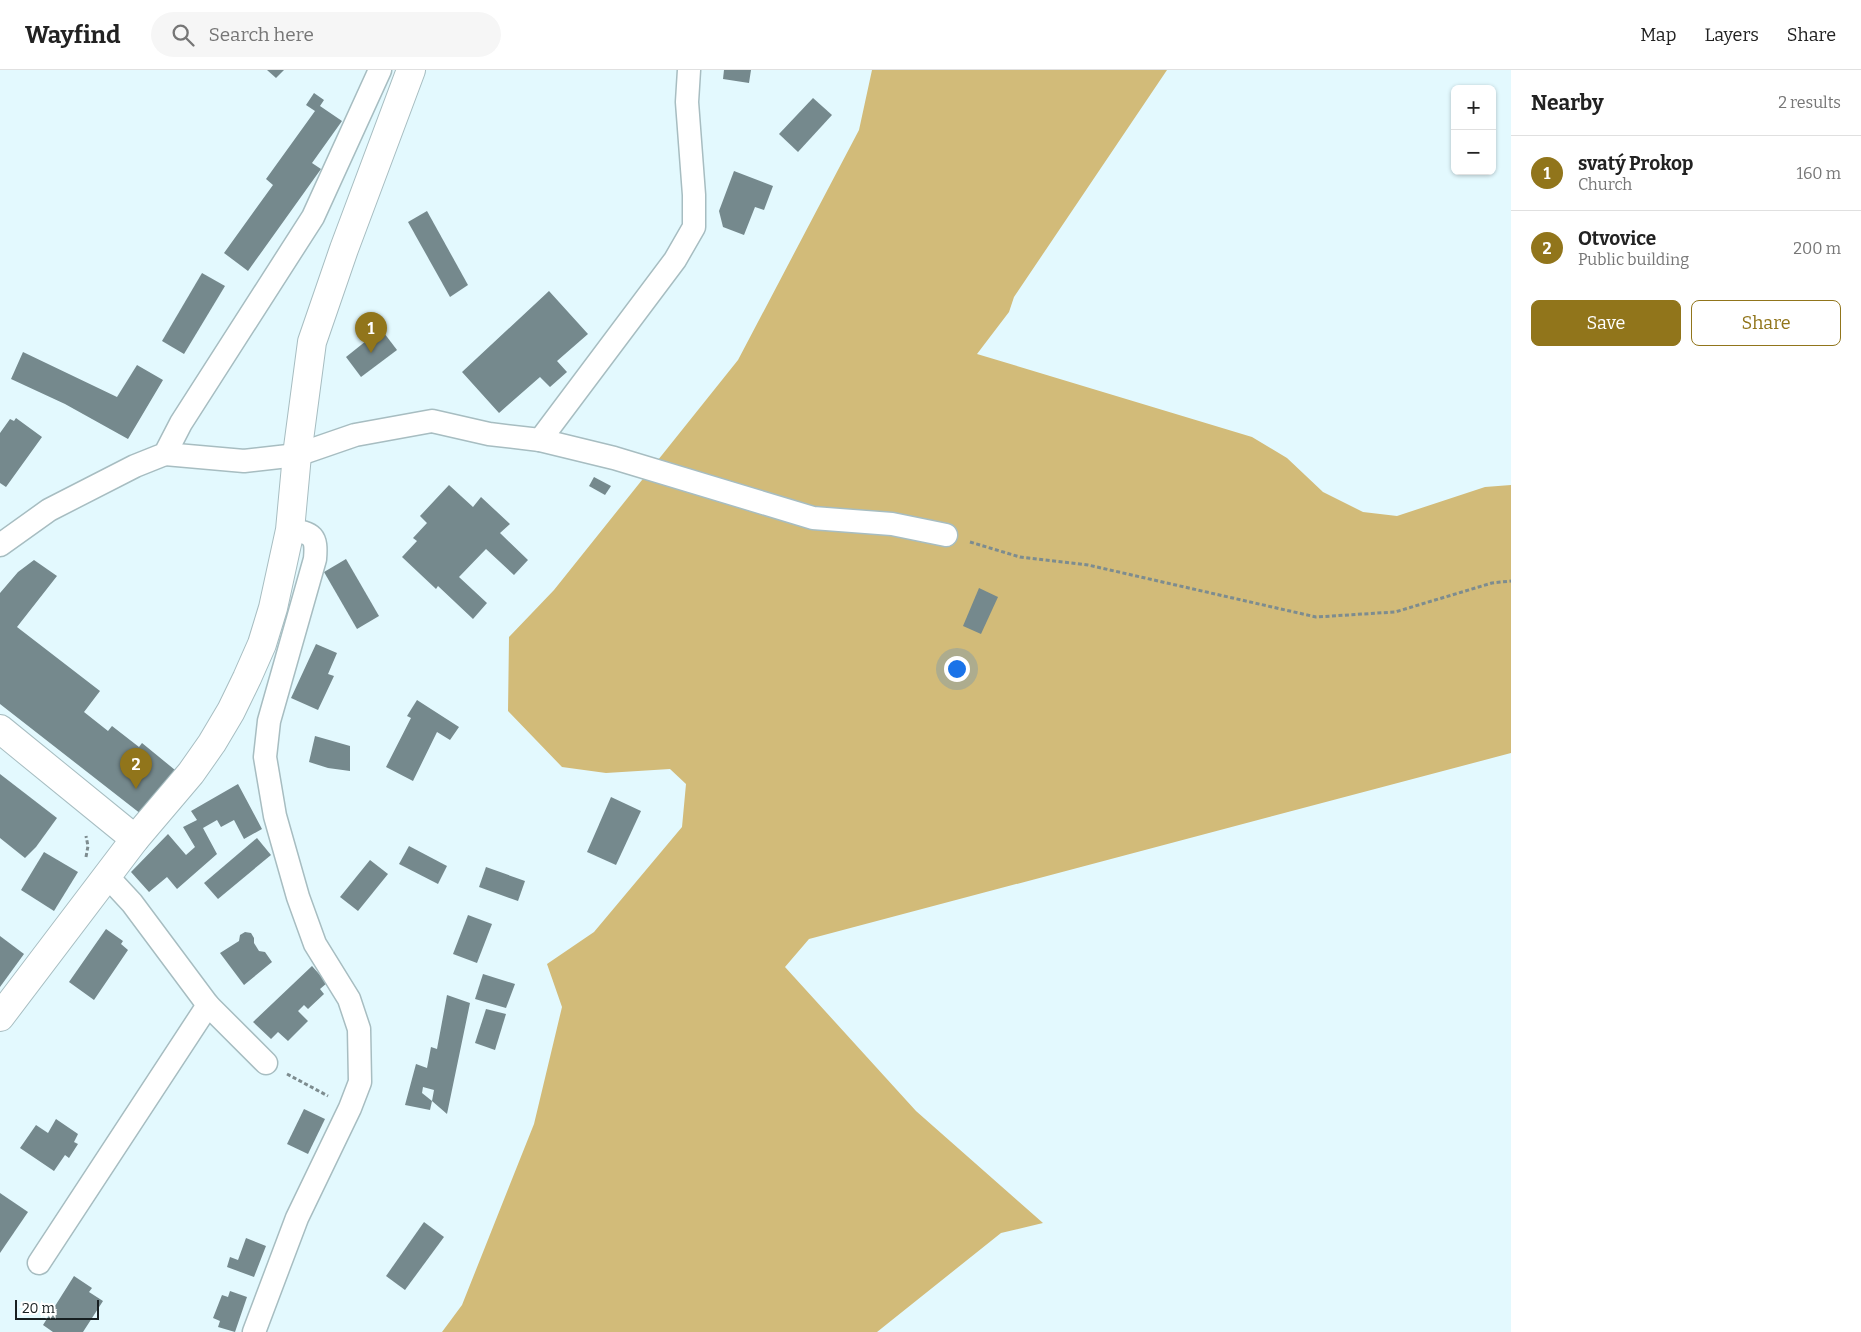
<!DOCTYPE html>
<html lang="en">
<head>
<meta charset="utf-8">
<style>
  body { margin:0; font-family:Bitter,serif; background:#f6f6f6; color:#222 }
  .controls { position:absolute; right:15px; top:15px; display:grid; overflow:hidden; border-radius:8px; box-shadow:0 1px 4px #0004 }
  .controls button { width:45px; height:45px; display:grid; place-items:center; padding:0; border:0; border-bottom:1px solid #e0e0e0; background:#fff; color:#222; font:25px sans-serif }
  .scale { position:absolute; left:15px; bottom:12px; width:84px; box-sizing:border-box; padding-left:5px; border:2px solid #182022; border-top:0; font-size:14px; line-height:18px; white-space:nowrap; color:#182022; -webkit-text-stroke:4px #fff; paint-order:stroke }
  .you { position:absolute; left:956px; top:598px; width:18px; height:18px; margin:-12px; border:4px solid #fff; border-radius:50%; background:#1a73e8; box-shadow:0 0 0 8px #1a73e833 }
  .badge { display:grid; place-items:center; width:32px; height:32px; border-radius:50%; background:#91751b; color:#fff; font-size:16px; font-weight:700 }
  .pin { position:absolute; translate:-50% -41px; filter:drop-shadow(0 1px 2px #0008) }
  .pin::after { content:''; position:absolute; top:26px; width:18px; height:15px; background:inherit; clip-path:polygon(0 0,100% 0,50% 100%) }
  .list { margin:0; padding:0; list-style:none }
  h2 { display:flex; justify-content:space-between; align-items:center; height:65px; margin:0; padding:0 20px; font-size:21px }
  h2 small { font-size:16px; font-weight:400; color:#767676 }
  .list li { display:grid; grid-template-columns:32px 1fr auto; gap:15px; align-items:center; box-sizing:border-box; height:75px; padding:0 20px; border-top:1px solid #e0e0e0 }
  .list b { display:block; font-size:19px; white-space:nowrap }
  .list p { margin:0; font-size:16px; white-space:nowrap; color:#767676 }
  .list em { font-size:16px; font-style:normal; color:#767676 }
  .actions { display:flex; gap:10px; padding:15px 20px }
  .actions a { flex:1; padding:11px 0; border:1px solid #91751b; border-radius:8px; text-align:center; font-size:18px; color:#91751b }
  .actions .main { background:#91751b; color:#fff }
  .icon { flex:none; width:28px; height:28px; fill:none; stroke:currentColor; stroke-width:2; stroke-linecap:round; stroke-linejoin:round }
  .map { position:relative; flex:none; width:1511px; height:1262px; overflow:hidden }
  header { display:flex; align-items:center; gap:30px; box-sizing:border-box; height:70px; padding:0 25px; background:#fff; border-bottom:1px solid #e0e0e0 }
  header strong { font-size:24px }
  nav { display:flex; gap:28px; margin-inline-start:auto; font-size:18px }
  .search { width:350px; height:45px; background:#f6f6f6; display:flex; align-items:center; gap:12px; box-sizing:border-box; padding:0 18px; border-radius:28px; color:#767676; font-size:19px }
  main { display:flex }
  aside { flex:1; background:#fff }
  .map>svg:first-child { display:block }
  .forest { fill:#d2bb79 }
  .building { fill:#75898d; fill-rule:evenodd }
  .lines { fill:none; stroke-linecap:round; stroke-linejoin:round }
  .street-casing { stroke:#a7bdc1; stroke-width:25 }
  .secondary-casing { stroke:#a7bdc1; stroke-width:30 }
  .path { stroke:#7d8c8f; stroke-width:3; stroke-dasharray:4 2.5; stroke-linecap:butt }
  .street { stroke:#fff; stroke-width:22 }
  .secondary { stroke:#fff; stroke-width:28 }
</style>
</head>
<body>
<header>
<strong>Wayfind</strong>
<div class="search"><svg class="icon" aria-label="search" viewBox="0 0 24 24"><circle cx="10" cy="10" r="6"/><path d="M15 15l6 6"/></svg>Search here</div>
<nav><a>Map</a><a>Layers</a><a>Share</a></nav>
</header>
<main>
<div class="map">
<svg width="1511" height="1262" viewBox="0 0 1511 1262">
  <rect width="100%" height="100%" fill="#e3f9fe"/>
  <path class="forest" d="M872,0H1167L1014,227L1009,242L977,284L1252,367L1287,388L1323,422L1363,442L1397,446L1485,417L1511,415V683L809,869L785,897L916,1041L1043,1153L1001,1163L877,1262H442L462,1235L534,1054L562,937L547,894L594,862L682,757L686,714L670,699L606,703L562,697L508,641L509,567L554,520L738,290L859,60Z"/>
  <g class="building">
    <path d="M267,0H284L276,8Z"/>
    <path d="M724,0H751L749,13L723,9Z"/>
    <path d="M314,23L324,30L320,36L342,51L312,93L321,99L248,201L224,183L273,115L266,109L315,41L306,35Z"/>
    <path d="M813,28L832,45L798,82L779,64Z"/>
    <path d="M734,101L773,116L764,140L755,137L744,165L723,157L719,141Z"/>
    <path d="M427,141L468,215L450,227L408,152Z"/>
    <path d="M202,203L225,216L184,284L162,271Z"/>
    <path d="M549,221L588,264L557,291L567,302L550,317L540,307L499,343L462,302Z"/>
    <path d="M381,259L397,280L361,307L346,287Z"/>
    <path d="M23,282L117,327L137,295L163,310L128,369L65,334L11,309Z"/>
    <path d="M16,348L42,367L6,417L0,413V363L10,349L14,351Z"/>
    <path d="M594,407L611,416L605,425L589,416Z"/>
    <path d="M449,415L473,437L481,427L510,454L500,463L528,490L514,505L486,479L459,507L487,533L473,549L438,516L436,519L402,487L417,471L413,468L427,453L420,446Z"/>
    <path d="M346,489L379,546L357,559L324,502Z"/>
    <path d="M34,490L57,506L17,557L100,621L84,642L108,661L112,656L139,677L142,673L175,700L141,744L0,634V523L18,502Z"/>
    <path d="M979,518L998,527L981,564L963,556Z"/>
    <path d="M316,574L337,583L328,604L334,606L318,640L291,628Z"/>
    <path d="M417,630L459,657L450,670L437,662L413,711L386,697L411,648L407,646Z"/>
    <path d="M315,666L350,676V701L328,698L309,692Z"/>
    <path d="M0,704L57,748L36,777L25,788L0,768Z"/>
    <path d="M238,714L262,759L244,769L234,750L221,757L217,750L203,758L217,784L177,819L167,807L149,822L131,802L168,764L186,785L195,777L183,757L197,750L191,741Z"/>
    <path d="M611,727L641,741L616,795L587,782Z"/>
    <path d="M257,768L271,785L218,829L204,813Z"/>
    <path d="M409,776L447,796L438,814L399,794Z"/>
    <path d="M44,782L78,802L54,841L21,820Z"/>
    <path d="M370,790L388,804L358,841L340,827Z"/>
    <path d="M486,797L525,811L518,831L479,817Z"/>
    <path d="M468,845L492,854L477,893L453,884Z"/>
    <path d="M106,859L123,871L121,874L128,880L94,930L69,912Z"/>
    <path d="M245,862L251,863L254,868V873L259,881L265,882L272,892L244,915L220,883L239,871L240,865Z"/>
    <path d="M0,866L24,884L0,917Z"/>
    <path d="M312,896L327,913L320,919L324,924L308,939L304,935L298,941L308,951L288,971L278,962L271,969L253,952Z"/>
    <path d="M483,904L515,914L506,938L475,929Z"/>
    <path d="M447,925L470,933L447,1044L432,1031L430,1040L405,1035L416,994L427,998L431,977L437,979ZM423,1017L434,1020L432,1031L422,1023Z"/>
    <path d="M486,939L506,944L495,980L475,973Z"/>
    <path d="M304,1039L325,1049L308,1084L287,1074Z"/>
    <path d="M56,1049L78,1064L74,1072L78,1074L69,1088L65,1085L54,1101L20,1078L36,1055L48,1063Z"/>
    <path d="M0,1123L28,1142L0,1183Z"/>
    <path d="M424,1152L444,1167L405,1220L386,1206Z"/>
    <path d="M246,1168L266,1176L254,1207L227,1197L230,1187L238,1190Z"/>
    <path d="M74,1206L92,1218L89,1222L103,1231L83,1262H53L43,1255Z"/>
    <path d="M230,1221L247,1227L235,1262L218,1257L220,1251L213,1248L222,1225L228,1227Z"/>
  </g>
  <g class="lines">
    <defs>
      <g id="street">
        <path d="M540,370L614,388L813,448L892,454L946,465"/>
        <path d="M165,384L244,391L297,385L355,365L432,351L489,364L540,370L675,190L694,157V125L687,32L689,0"/>
        <path d="M0,475L49,440L135,396L165,384L181,353L313,147L380,0"/>
        <path d="M107,806L132,833L208,935L266,993"/>
        <path d="M39,1193L208,935"/>
        <path d="M254,1262L297,1148L350,1038L360,1012L359,959L349,929L315,874L298,827L275,746L265,687L269,651L315,489C317,466 313,463 290,460"/>
      </g>
      <g id="secondary">
        <path d="M0,659L135,769"/>
        <path d="M0,947L135,769L191,703L212,673L231,641L247,608L262,574L273,538L290,460L297,385L312,272L344,179L411,0"/>
      </g>
    </defs>
    <use href="#street" class="street-casing"/>
    <use href="#secondary" class="secondary-casing"/>
    <g class="path">
      <path d="M970,472L1020,487L1088,495L1316,547L1395,542L1492,513L1511,511"/>
      <path d="M86,787L88,776L86,766"/>
      <path d="M287,1004L328,1026"/>
    </g>
    <use href="#street" class="street"/>
    <use href="#secondary" class="secondary"/>
  </g>
</svg>
<div class="controls">
<button>+</button>
<button>−</button>
</div>
<div class="scale">20 m</div>
<div class="you"></div>
<div class="pin badge" style="left:371px;top:283px">1</div>
<div class="pin badge" style="left:136px;top:719px">2</div>
</div>
<aside>
<h2>Nearby<small>2 results</small></h2>
<ul class="list">
<li><span class="badge">1</span><div><b>svatý Prokop</b><p>Church</p></div><em>160 m</em></li>
<li><span class="badge">2</span><div><b>Otvovice</b><p>Public building</p></div><em>200 m</em></li>
</ul>
<div class="actions"><a class="main">Save</a><a>Share</a></div>
</aside>
</main>
</body>
</html>
